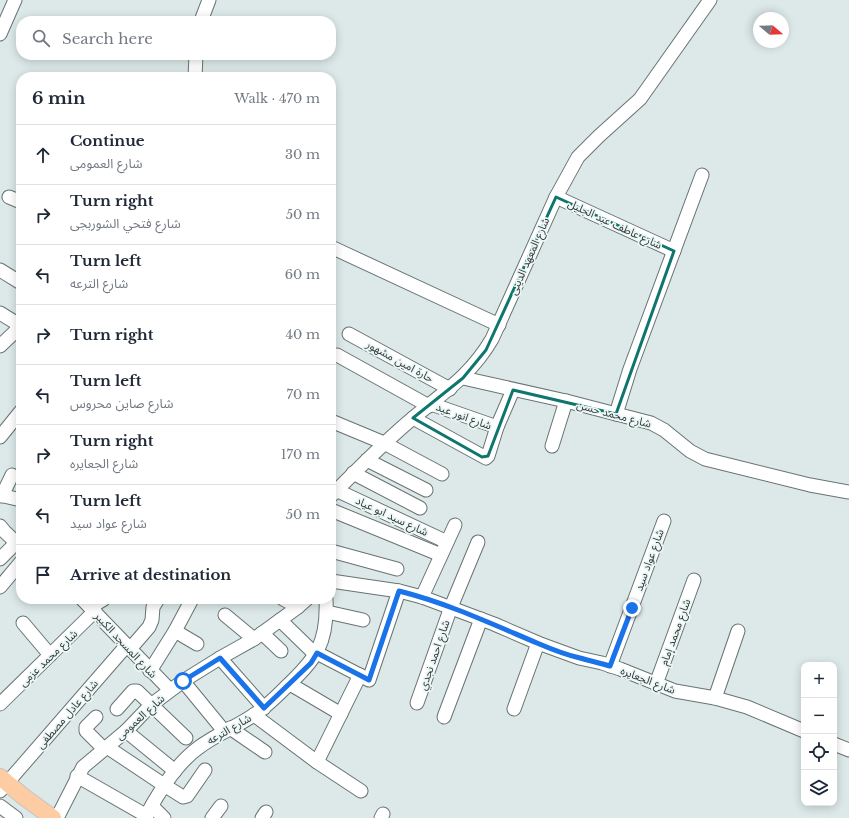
<!DOCTYPE html>
<html lang="en">
<head>
<meta charset="utf-8">
<style>
  body { margin:0; font-family:"Libre Baskerville","Noto Sans Arabic",serif; background:#f6f6f7; color:#1f2937 }
  .controls { position:absolute; right:12px; bottom:12px; display:grid; overflow:hidden; border-radius:8px; box-shadow:0 2px 10px #0003 }
  .controls button { width:36px; height:36px; display:grid; place-items:center; padding:0; border:0; border-bottom:1px solid #e0e1e3; background:#fff; color:#1f2937; font:20px sans-serif }
  .compass { position:absolute; left:753px; top:12px; width:36px; height:36px; border-radius:50%; background:#fff; box-shadow:0 2px 10px #0003; rotate:109deg }
  .stop { position:absolute; width:12px; height:12px; margin:-9px; border:3px solid #1a73e8; border-radius:50%; background:#fff }
  .stop.end { background:#1a73e8; border-color:#fff; box-shadow:0 1px 4px #0008 }
  .list { margin:0; padding:0; list-style:none }
  h2 { display:flex; justify-content:space-between; align-items:center; height:52px; margin:0; padding:0 16px; font-size:17px }
  h2 small { font-size:13px; font-weight:400; color:#747a83 }
  .list li { display:grid; grid-template-columns:26px 1fr auto; gap:12px; align-items:center; box-sizing:border-box; height:60px; padding:0 16px; border-top:1px solid #e0e1e3 }
  .list b { display:block; font-size:15px; white-space:nowrap }
  .list p { margin:0; font-size:13px; white-space:nowrap; color:#747a83 }
  .list em { font-size:13px; font-style:normal; color:#747a83 }
  .icon { flex:none; width:22px; height:22px; fill:none; stroke:currentColor; stroke-width:2; stroke-linecap:round; stroke-linejoin:round }
  .map { position:relative; flex:none; width:849px; height:818px; overflow:hidden }
  .search { position:absolute; background:#fff; box-shadow:0 2px 10px #0003; left:16px; top:16px; width:320px; height:44px; display:flex; align-items:center; gap:10px; box-sizing:border-box; padding:0 14px; border-radius:16px; color:#747a83; font-size:15px }
  .panel { position:absolute; background:#fff; box-shadow:0 2px 10px #0003; left:16px; top:72px; width:320px; height:532px; border-radius:16px }
  .map>svg:first-child { display:block }
  .lines { fill:none; stroke-linecap:round; stroke-linejoin:round }
  .minor-casing { stroke:#687373; stroke-width:15 }
  .major-casing { stroke:#c2c4c3; stroke-width:18 }
  .minor { stroke:#fff; stroke-width:13 }
  .major { stroke:#fdcca3; stroke-width:16 }
  .route { stroke:#1a73e8; stroke-width:5 }
  .marked { fill:none; stroke:#0f766e; stroke-width:3; stroke-linejoin:round }
  .labels { text-anchor:middle; stroke-width:3.5; stroke-linejoin:round; paint-order:stroke }
  .street-label { font-size:11px; fill:#343938; stroke:#eaf7f5 }
</style>
</head>
<body>
<div class="map">
<svg width="849" height="818" viewBox="0 0 849 818">
  <rect width="100%" height="100%" fill="#dce9e8"/>
  <g class="lines">
    <defs>
      <g id="minor">
        <path d="M201,21L209,0"/>
        <path d="M0,34L15,0"/>
        <path d="M195,77L196,55"/>
        <path d="M9,197L21,202"/>
        <path d="M556,197L674,251"/>
        <path d="M331,247L499,325"/>
        <path d="M0,270L21,283"/>
        <path d="M0,313L21,326"/>
        <path d="M349,334L450,389"/>
        <path d="M0,346L21,326"/>
        <path d="M337,355L429,406"/>
        <path d="M463,378L566,401L651,423L664,430L690,451L705,459L810,485L849,492"/>
        <path d="M431,404L497,427"/>
        <path d="M616,414L630,369L702,175"/>
        <path d="M413,418L486,458L488,456L497,427L513,390"/>
        <path d="M331,421L384,443L442,474"/>
        <path d="M0,437L21,411"/>
        <path d="M552,446L566,401"/>
        <path d="M367,460L426,490"/>
        <path d="M353,473L420,508"/>
        <path d="M336,490L447,542"/>
        <path d="M0,495L21,500"/>
        <path d="M2,496L12,475"/>
        <path d="M331,496C358,469 384,442 413,418C444,392 471,375 492,339L556,197L578,157L599,136L640,99L710,0"/>
        <path d="M331,510L441,555"/>
        <path d="M0,526L5,532L21,547"/>
        <path d="M331,551L397,569"/>
        <path d="M0,559L16,543"/>
        <path d="M331,581L399,591L422,597L494,624L538,643L579,658L602,663L620,669L675,691L715,698L747,707L804,731"/>
        <path d="M0,587L21,562"/>
        <path d="M422,597L455,525"/>
        <path d="M82,599L170,690"/>
        <path d="M283,599L298,607"/>
        <path d="M91,607L104,599"/>
        <path d="M327,612L363,620"/>
        <path d="M225,615L254,639"/>
        <path d="M280,620L316,655"/>
        <path d="M23,623L50,655"/>
        <path d="M175,631L197,644"/>
        <path d="M262,633L281,651"/>
        <path d="M130,649L149,627L152,620L153,607L158,599"/>
        <path d="M317,653L369,680L399,591"/>
        <path d="M220,658L264,708"/>
        <path d="M610,666L664,521"/>
        <path d="M150,671L175,631L192,599"/>
        <path d="M183,681L224,731"/>
        <path d="M290,684L341,714"/>
        <path d="M656,684L694,580"/>
        <path d="M715,698L738,631"/>
        <path d="M417,703L451,607L478,542"/>
        <path d="M0,704L95,611"/>
        <path d="M117,709L133,691H137L186,738"/>
        <path d="M514,709L538,643"/>
        <path d="M254,715L317,762L361,791"/>
        <path d="M96,717L86,727V731L104,749"/>
        <path d="M444,717L481,619"/>
        <path d="M230,728L265,752"/>
        <path d="M126,731L175,771"/>
        <path d="M834,744L849,750"/>
        <path d="M107,747L164,785L183,797L187,796L205,770"/>
        <path d="M317,762L360,675"/>
        <path d="M77,776L147,816"/>
        <path d="M0,791L127,645"/>
        <path d="M0,806L16,818"/>
        <path d="M152,806L164,818"/>
        <path d="M57,818L83,767L126,731L151,705L183,681L220,658L254,639L298,607L307,599"/>
        <path d="M145,818C158,793 175,765 198,748C216,734 237,727 255,714C266,707 276,697 285,688C316,659 328,644 326,599"/>
        <path d="M212,818L221,806"/>
        <path d="M262,818L266,812"/>
        <path d="M381,818L383,814"/>
      </g>
      <path id="major" d="M0,777L24,797L53,818"/>
    </defs>
    <use href="#minor" class="minor-casing"/>
    <use href="#major" class="major-casing"/>
    <use href="#minor" class="minor"/>
    <use href="#major" class="major"/>
  </g>
  <g class="lines">
    <path class="route" d="M183,681L220,658L264,708L311,663L317,653L369,680L399,591C447,603 492,624 537,643C551,649 566,655 580,658C590,661 600,663 610,666L632,608"/>
  </g>
  <path class="marked" d="M556,197L674,251L616,414L513,390L488,456L482,457L413,418L463,378L486,350Z"/>
  <g class="labels">
    <g class="street-label">
      <text transform="translate(615 224) rotate(25)" y="4">شارع عاطف عبد الجليل</text>
      <text transform="translate(529 256) rotate(-66)" y="4">شارع المعهد الدينى</text>
      <text transform="translate(400 361) rotate(29)" y="4">حارة امين مشهور</text>
      <text transform="translate(614 414) rotate(15)" y="4">شارع محمد حسن</text>
      <text transform="translate(464 416) rotate(20)" y="4">شارع انور عيد</text>
      <text transform="translate(392 516) rotate(25)" y="4">شارع سيد ابو عياد</text>
      <text transform="translate(649 560) rotate(-70)" y="4">شارع عواد سيد</text>
      <text transform="translate(675 632) rotate(-70)" y="4">شارع محمد إمام</text>
      <text transform="translate(126 645) rotate(47)" y="4">شارع المسجد الكبير</text>
      <text transform="translate(434 655) rotate(-71)" y="4">شارع احمد نجدي</text>
      <text transform="translate(48 658) rotate(-44)" y="4">شارع محمد عزمى</text>
      <text transform="translate(648 680) rotate(21)" y="4">شارع الجعايره</text>
      <text transform="translate(67 714) rotate(-49)" y="4">شارع عادل مصطفى</text>
      <text transform="translate(140 717) rotate(-42)" y="4">شارع العمومى</text>
      <text transform="translate(229 729) rotate(-30)" y="4">شارع الترعه</text>
    </g>
  </g>
</svg>
<div class="controls">
<button>+</button>
<button>−</button>
<button><svg class="icon" aria-label="locate" viewBox="0 0 24 24"><circle cx="12" cy="12" r="6"/><path d="M12 2v4M12 18v4M2 12h4M18 12h4"/></svg></button>
<button><svg class="icon" aria-label="layers" viewBox="0 0 24 24"><path d="M12 4l9 5-9 5-9-5zM3 14l9 5 9-5"/></svg></button>
</div>
<svg class="compass" viewBox="-18 -18 36 36"><path d="M0-13l5 13h-10z" fill="#e53935"/><path d="M0 13l5-13h-10z" fill="#747a83"/></svg>
<div class="stop" style="left:183px;top:681px"></div>
<div class="stop end" style="left:632px;top:608px"></div>
<div class="search"><svg class="icon" aria-label="search" viewBox="0 0 24 24"><circle cx="10" cy="10" r="6"/><path d="M15 15l6 6"/></svg>Search here</div>
<section class="panel">
<h2>6 min<small>Walk · 470 m</small></h2>
<ul class="list">
<li><svg class="icon" aria-label="ahead" viewBox="0 0 24 24"><path d="M12 20V5M6 11l6-6 6 6"/></svg><div><b>Continue</b><p>شارع العمومى</p></div><em>30 m</em></li>
<li><svg class="icon" aria-label="right" viewBox="0 0 24 24"><path d="M7 20v-9h11M14 6l5 5-5 5"/></svg><div><b>Turn right</b><p>شارع فتحي الشوربجى</p></div><em>50 m</em></li>
<li><svg class="icon" aria-label="left" viewBox="0 0 24 24"><path d="M17 20v-9H6M10 6l-5 5 5 5"/></svg><div><b>Turn left</b><p>شارع الترعه</p></div><em>60 m</em></li>
<li><svg class="icon" aria-label="right" viewBox="0 0 24 24"><path d="M7 20v-9h11M14 6l5 5-5 5"/></svg><div><b>Turn right</b></div><em>40 m</em></li>
<li><svg class="icon" aria-label="left" viewBox="0 0 24 24"><path d="M17 20v-9H6M10 6l-5 5 5 5"/></svg><div><b>Turn left</b><p>شارع صاين محروس</p></div><em>70 m</em></li>
<li><svg class="icon" aria-label="right" viewBox="0 0 24 24"><path d="M7 20v-9h11M14 6l5 5-5 5"/></svg><div><b>Turn right</b><p>شارع الجعايره</p></div><em>170 m</em></li>
<li><svg class="icon" aria-label="left" viewBox="0 0 24 24"><path d="M17 20v-9H6M10 6l-5 5 5 5"/></svg><div><b>Turn left</b><p>شارع عواد سيد</p></div><em>50 m</em></li>
<li><svg class="icon" aria-label="arrive" viewBox="0 0 24 24"><path d="M6 21V4h12l-3 4 3 4H6"/></svg><div><b>Arrive at destination</b></div></li>
</ul>
</section>
</div>
</body>
</html>
